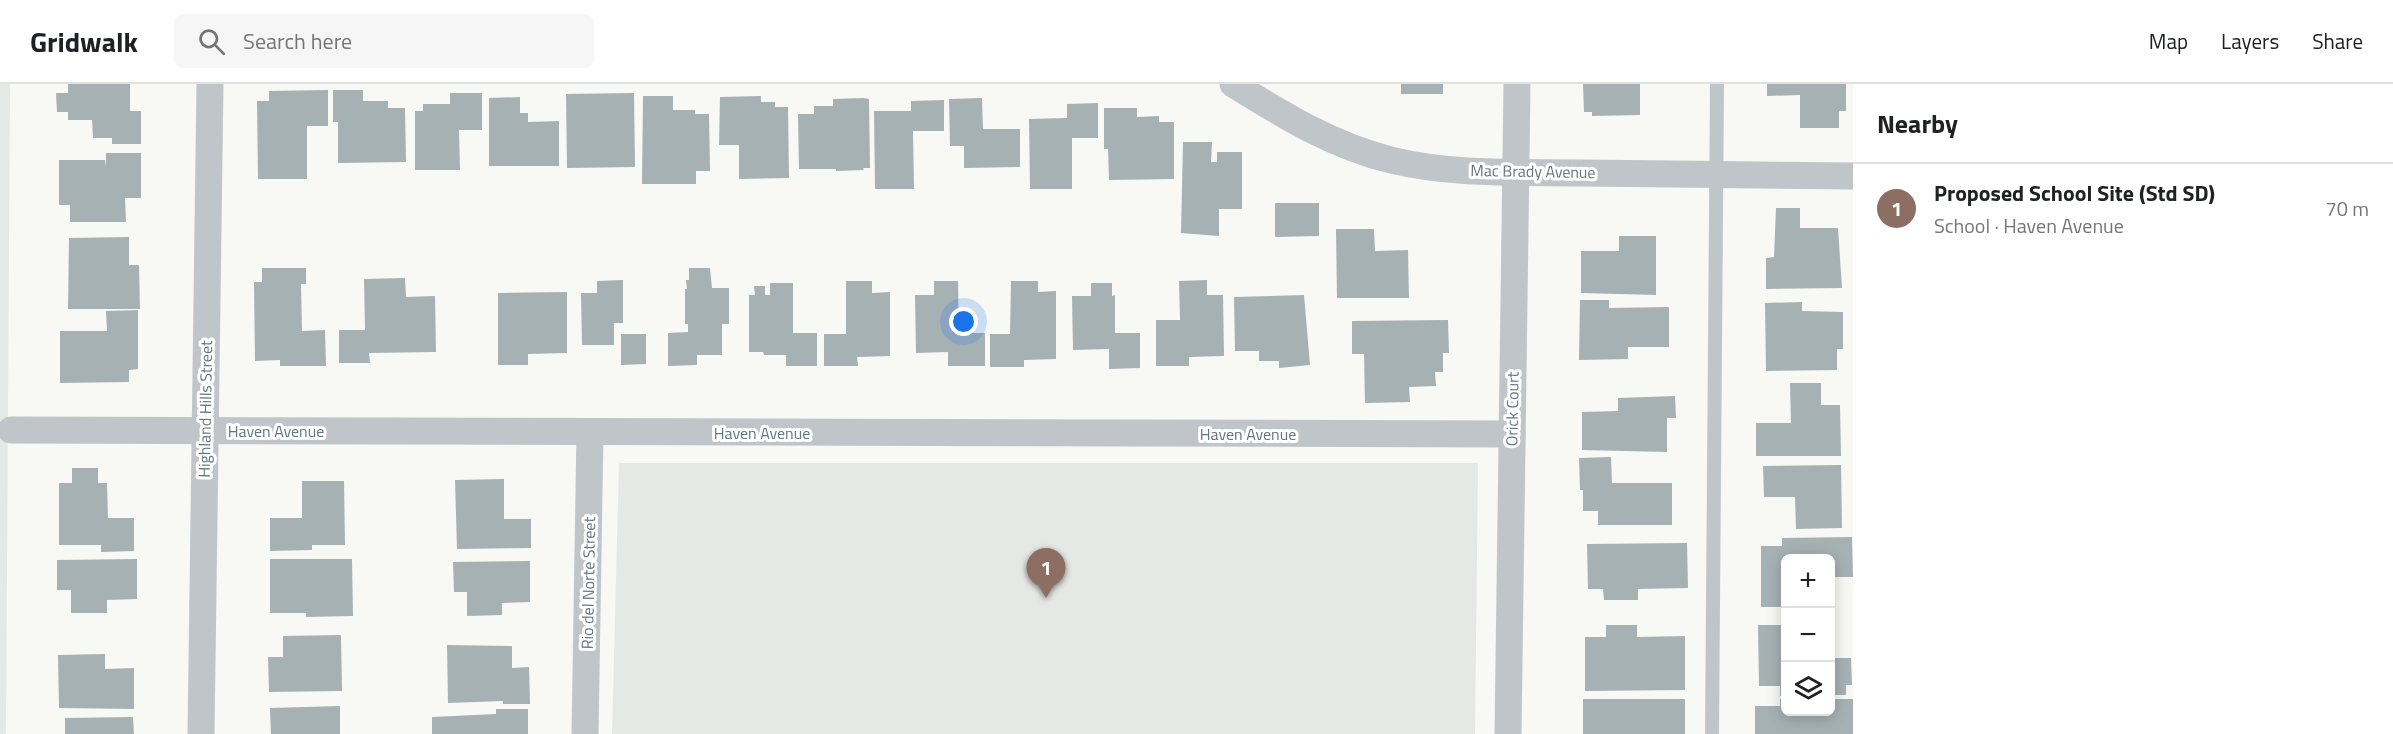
<!DOCTYPE html>
<html lang="en">
<head>
<meta charset="utf-8">
<style>
  body { margin:0; font-family:"Titillium Web",sans-serif; background:#f6f6f6; color:#202124 }
  .controls { position:absolute; right:18px; bottom:18px; display:grid; overflow:hidden; border-radius:9px; box-shadow:0 3px 15px #0003 }
  .controls button { width:54px; height:54px; display:grid; place-items:center; padding:0; border:0; border-bottom:2px solid #e0e0e0; background:#fff; color:#202124; font:30px sans-serif }
  .you { position:absolute; left:964px; top:238px; width:21px; height:21px; margin:-15px; border:4px solid #fff; border-radius:50%; background:#1a73e8; box-shadow:0 0 0 9px #1a73e833 }
  .badge { display:grid; place-items:center; width:39px; height:39px; border-radius:50%; background:#0b8043; color:#fff; font-size:20px; font-weight:700 }
  .pin { position:absolute; translate:-50% -50px; filter:drop-shadow(0 2px 3px #0008) }
  .pin::after { content:''; position:absolute; top:32px; width:21px; height:18px; background:inherit; clip-path:polygon(0 0,100% 0,50% 100%) }
  .list { margin:0; padding:0; list-style:none }
  h2 { display:flex; justify-content:space-between; align-items:center; height:78px; margin:0; padding:0 24px; font-size:26px }
  h2 small { font-size:20px; font-weight:400; color:#757577 }
  .list li { display:grid; grid-template-columns:39px 1fr auto; gap:18px; align-items:center; box-sizing:border-box; height:90px; padding:0 24px; border-top:2px solid #e0e0e0 }
  .list b { display:block; font-size:22px; white-space:nowrap }
  .list p { margin:0; font-size:20px; white-space:nowrap; color:#757577 }
  .list em { font-size:20px; font-style:normal; color:#757577 }
  .icon { flex:none; width:33px; height:33px; fill:none; stroke:currentColor; stroke-width:2; stroke-linecap:round; stroke-linejoin:round }
  .map { position:relative; flex:none; width:1853px; height:650px; overflow:hidden }
  header { display:flex; align-items:center; gap:36px; box-sizing:border-box; height:84px; padding:0 30px; background:#fff; border-bottom:2px solid #e0e0e0 }
  header strong { font-size:28px }
  nav { display:flex; gap:33px; margin-inline-start:auto; font-size:21px }
  .search { width:420px; height:54px; background:#f6f6f6; display:flex; align-items:center; gap:15px; box-sizing:border-box; padding:0 21px; border-radius:9px; color:#757577; font-size:22px }
  main { display:flex }
  aside { flex:1; background:#fff }
  .map>svg:first-child { display:block }
  .built { fill:#e6e8e6 }
  .building { fill:#a6b1b4 }
  .lines { fill:none; stroke-linecap:round; stroke-linejoin:round }
  .service { stroke:#bfc5c8; stroke-width:14 }
  .minor { stroke:#bfc5c8; stroke-width:27 }
  .labels { text-anchor:middle; stroke-width:6; stroke-linejoin:round; paint-order:stroke }
  .street-label { font-size:16px; fill:#637780; stroke:#fff }
</style>
</head>
<body>
<header>
<strong>Gridwalk</strong>
<div class="search"><svg class="icon" aria-label="search" viewBox="0 0 24 24"><circle cx="10" cy="10" r="6"/><path d="M15 15l6 6"/></svg>Search here</div>
<nav><a>Map</a><a>Layers</a><a>Share</a></nav>
</header>
<main>
<div class="map">
<svg width="1853" height="650" viewBox="0 0 1853 650">
  <rect width="100%" height="100%" fill="#f8f8f5"/>
  <g class="built">
    <path d="M0,0H10L6,650H0Z"/>
    <path d="M619,379H1478L1475,650H612Z"/>
  </g>
  <g class="building">
    <path d="M68,0H130V27H141V60H112V54H93L92,36H68V28H57L56,9H68Z"/>
    <rect x="1401" y="0" width="42" height="10"/>
    <path d="M1583,0H1640V31L1592,32V28H1584Z"/>
    <path d="M1767,0H1846V27H1839V44H1800V11L1767,12Z"/>
    <path d="M328,6V42H307V95H258L257,17H269V7Z"/>
    <path d="M333,6H363V17H388V24H405L406,78L338,79V38H333Z"/>
    <path d="M450,9H482V46H459L460,86H415V27H423V20H450Z"/>
    <path d="M634,9L635,83L567,84L566,10Z"/>
    <path d="M643,12H673V26H695V30H709L710,87H696V100H642Z"/>
    <path d="M761,12V18H775V23H788L789,94L739,95V61H719L720,13Z"/>
    <path d="M520,13V29H528V38L559,37V82H489V14Z"/>
    <path d="M863,14L869,15L870,84H863L864,86L836,87V85H799L798,30H814V22H833V15Z"/>
    <path d="M982,14L983,45H1020V83L964,84V62H950L949,15Z"/>
    <path d="M944,16V47H913L914,105H875L874,27H911V17Z"/>
    <path d="M1098,19V54H1072V105H1030L1029,35L1067,34V20Z"/>
    <path d="M1104,24H1137V33L1159,32V38H1174V95L1109,96L1108,65H1104Z"/>
    <path d="M1183,58H1212L1211,78H1217V68H1242V125H1219V152L1181,149Z"/>
    <path d="M106,69H141V114H125L126,138H70V121H59V76H105L106,83Z"/>
    <path d="M1275,119H1319V152L1275,153Z"/>
    <path d="M1776,124H1800V144H1838L1842,204L1766,205V174L1774,173Z"/>
    <path d="M1336,145H1374L1375,167L1408,166L1409,214H1337Z"/>
    <path d="M1619,152H1656V211L1581,209V167H1619Z"/>
    <path d="M129,153V181H139L140,225H68L69,154Z"/>
    <path d="M262,184H306V200H301L302,247L325,246L326,282H280V276L255,277L254,198H262Z"/>
    <path d="M689,184H710L712,204H729V240H722V271H697V281L668,282V249L688,248V240H685V205H687L686,196H689Z"/>
    <path d="M405,194L406,213L435,212L436,268L369,269L370,279H339V246H365L364,195Z"/>
    <path d="M623,196V239H614V261H582L581,209H597V197Z"/>
    <path d="M1207,196V211H1223L1224,272L1189,273V282H1156V236H1180L1179,197Z"/>
    <path d="M846,197H872V209L890,208V272L857,273L858,282H824V250H846Z"/>
    <path d="M934,197H958L959,249H985V282H948V268L916,269L915,211H934Z"/>
    <path d="M1011,197H1038V208L1056,207V275L1024,276V283H990V250H1010Z"/>
    <path d="M770,199H793V249H817V282H786V271H764L763,268H749V211H755L754,202H765V211H770Z"/>
    <path d="M1091,199H1112V212L1115,211V249H1140V284L1109,285V265L1073,266L1072,212H1091Z"/>
    <path d="M567,208V269L528,270V281H498V209Z"/>
    <path d="M1304,211L1310,281L1279,284V277H1259V267H1235L1234,213Z"/>
    <path d="M1580,216H1609V224L1669,223V263H1628V275L1579,276Z"/>
    <path d="M1802,218V227L1843,228V265H1837V286L1766,287L1765,219Z"/>
    <path d="M138,226V285L129,286V298L60,299V247H107L106,227Z"/>
    <path d="M1448,236L1449,269H1443V288H1435L1436,302L1409,303L1410,318L1365,319L1364,270H1352V237Z"/>
    <path d="M621,250H646V280L621,281Z"/>
    <path d="M1790,299H1821V321H1840L1841,372H1756V339H1791Z"/>
    <path d="M1675,312L1676,334H1667V368L1582,366V328L1618,327V314Z"/>
    <path d="M1611,373L1612,399H1672V441H1598V427H1583V406H1580L1579,374Z"/>
    <path d="M1841,381L1842,444L1796,445L1795,413H1764L1763,382Z"/>
    <path d="M72,384H98V399H107L108,434H134V467L101,468V461H59V399H72Z"/>
    <path d="M504,395V435H531V464L457,465L455,396Z"/>
    <path d="M302,397H344L345,461H312V466L270,467V434H302Z"/>
    <path d="M1852,453L1853,493H1830V474H1786V523H1761V462H1782V454Z"/>
    <path d="M1687,459L1688,504L1638,505V516H1604L1603,505H1588L1587,460Z"/>
    <path d="M137,475V515L107,516V529H71V506H57V476Z"/>
    <path d="M270,475H352L353,532L306,533V529H270Z"/>
    <path d="M530,477V518L502,519V531L467,532V508H454L453,478Z"/>
    <path d="M1606,541H1637V553L1685,552V606L1585,607V553H1606Z"/>
    <path d="M1758,541H1786V612H1780V602H1759Z"/>
    <path d="M341,551L342,607L269,608L268,573H283V552Z"/>
    <path d="M447,561L512,562V584L529,583L530,620H503V617L448,619Z"/>
    <path d="M105,570V585L134,584V625L59,624L58,571Z"/>
    <path d="M1830,574H1851L1852,601H1846V611H1830Z"/>
    <rect x="1583" y="615" width="102" height="35"/>
    <path d="M1780,615H1786V628H1830V615H1853V650H1755V622H1780Z"/>
    <path d="M340,622V650H271L270,624Z"/>
    <path d="M496,625H528V650H432V633L496,630Z"/>
    <path d="M133,633L134,650H65V634Z"/>
  </g>
  <g class="lines">
    <path class="service" d="M1712,650L1717,0"/>
    <g class="minor">
      <path d="M1233,0C1283,31 1333,62 1391,76C1452,91 1518,88 1581,89C1672,90 1762,91 1853,92"/>
      <path d="M11,346L1512,350"/>
      <path d="M201,650L210,0"/>
      <path d="M585,650L590,348"/>
      <path d="M1508,650L1517,0"/>
    </g>
  </g>
  <g class="labels">
    <g class="street-label">
      <text transform="translate(1533 87) rotate(1)" y="6">Mac Brady Avenue</text>
      <text transform="translate(205 325) rotate(-89)" y="6">Highland Hills Street</text>
      <text transform="translate(1512 325) rotate(-89)" y="6">Orick Court</text>
      <text x="276" y="353">Haven Avenue</text>
      <text x="762" y="355">Haven Avenue</text>
      <text x="1248" y="356">Haven Avenue</text>
      <text transform="translate(588 499) rotate(-89)" y="6">Rio del Norte Street</text>
    </g>
  </g>
</svg>
<div class="controls">
<button>+</button>
<button>−</button>
<button><svg class="icon" aria-label="layers" viewBox="0 0 24 24"><path d="M12 4l9 5-9 5-9-5zM3 14l9 5 9-5"/></svg></button>
</div>
<div class="you"></div>
<div class="pin badge" style="left:1046px;top:514px;background:#8d6e63">1</div>
</div>
<aside>
<h2>Nearby<small></small></h2>
<ul class="list">
<li><span class="badge" style="background:#8d6e63">1</span><div><b>Proposed School Site (Std SD)</b><p>School · Haven Avenue</p></div><em>70 m</em></li>
</ul>
</aside>
</main>
</body>
</html>
